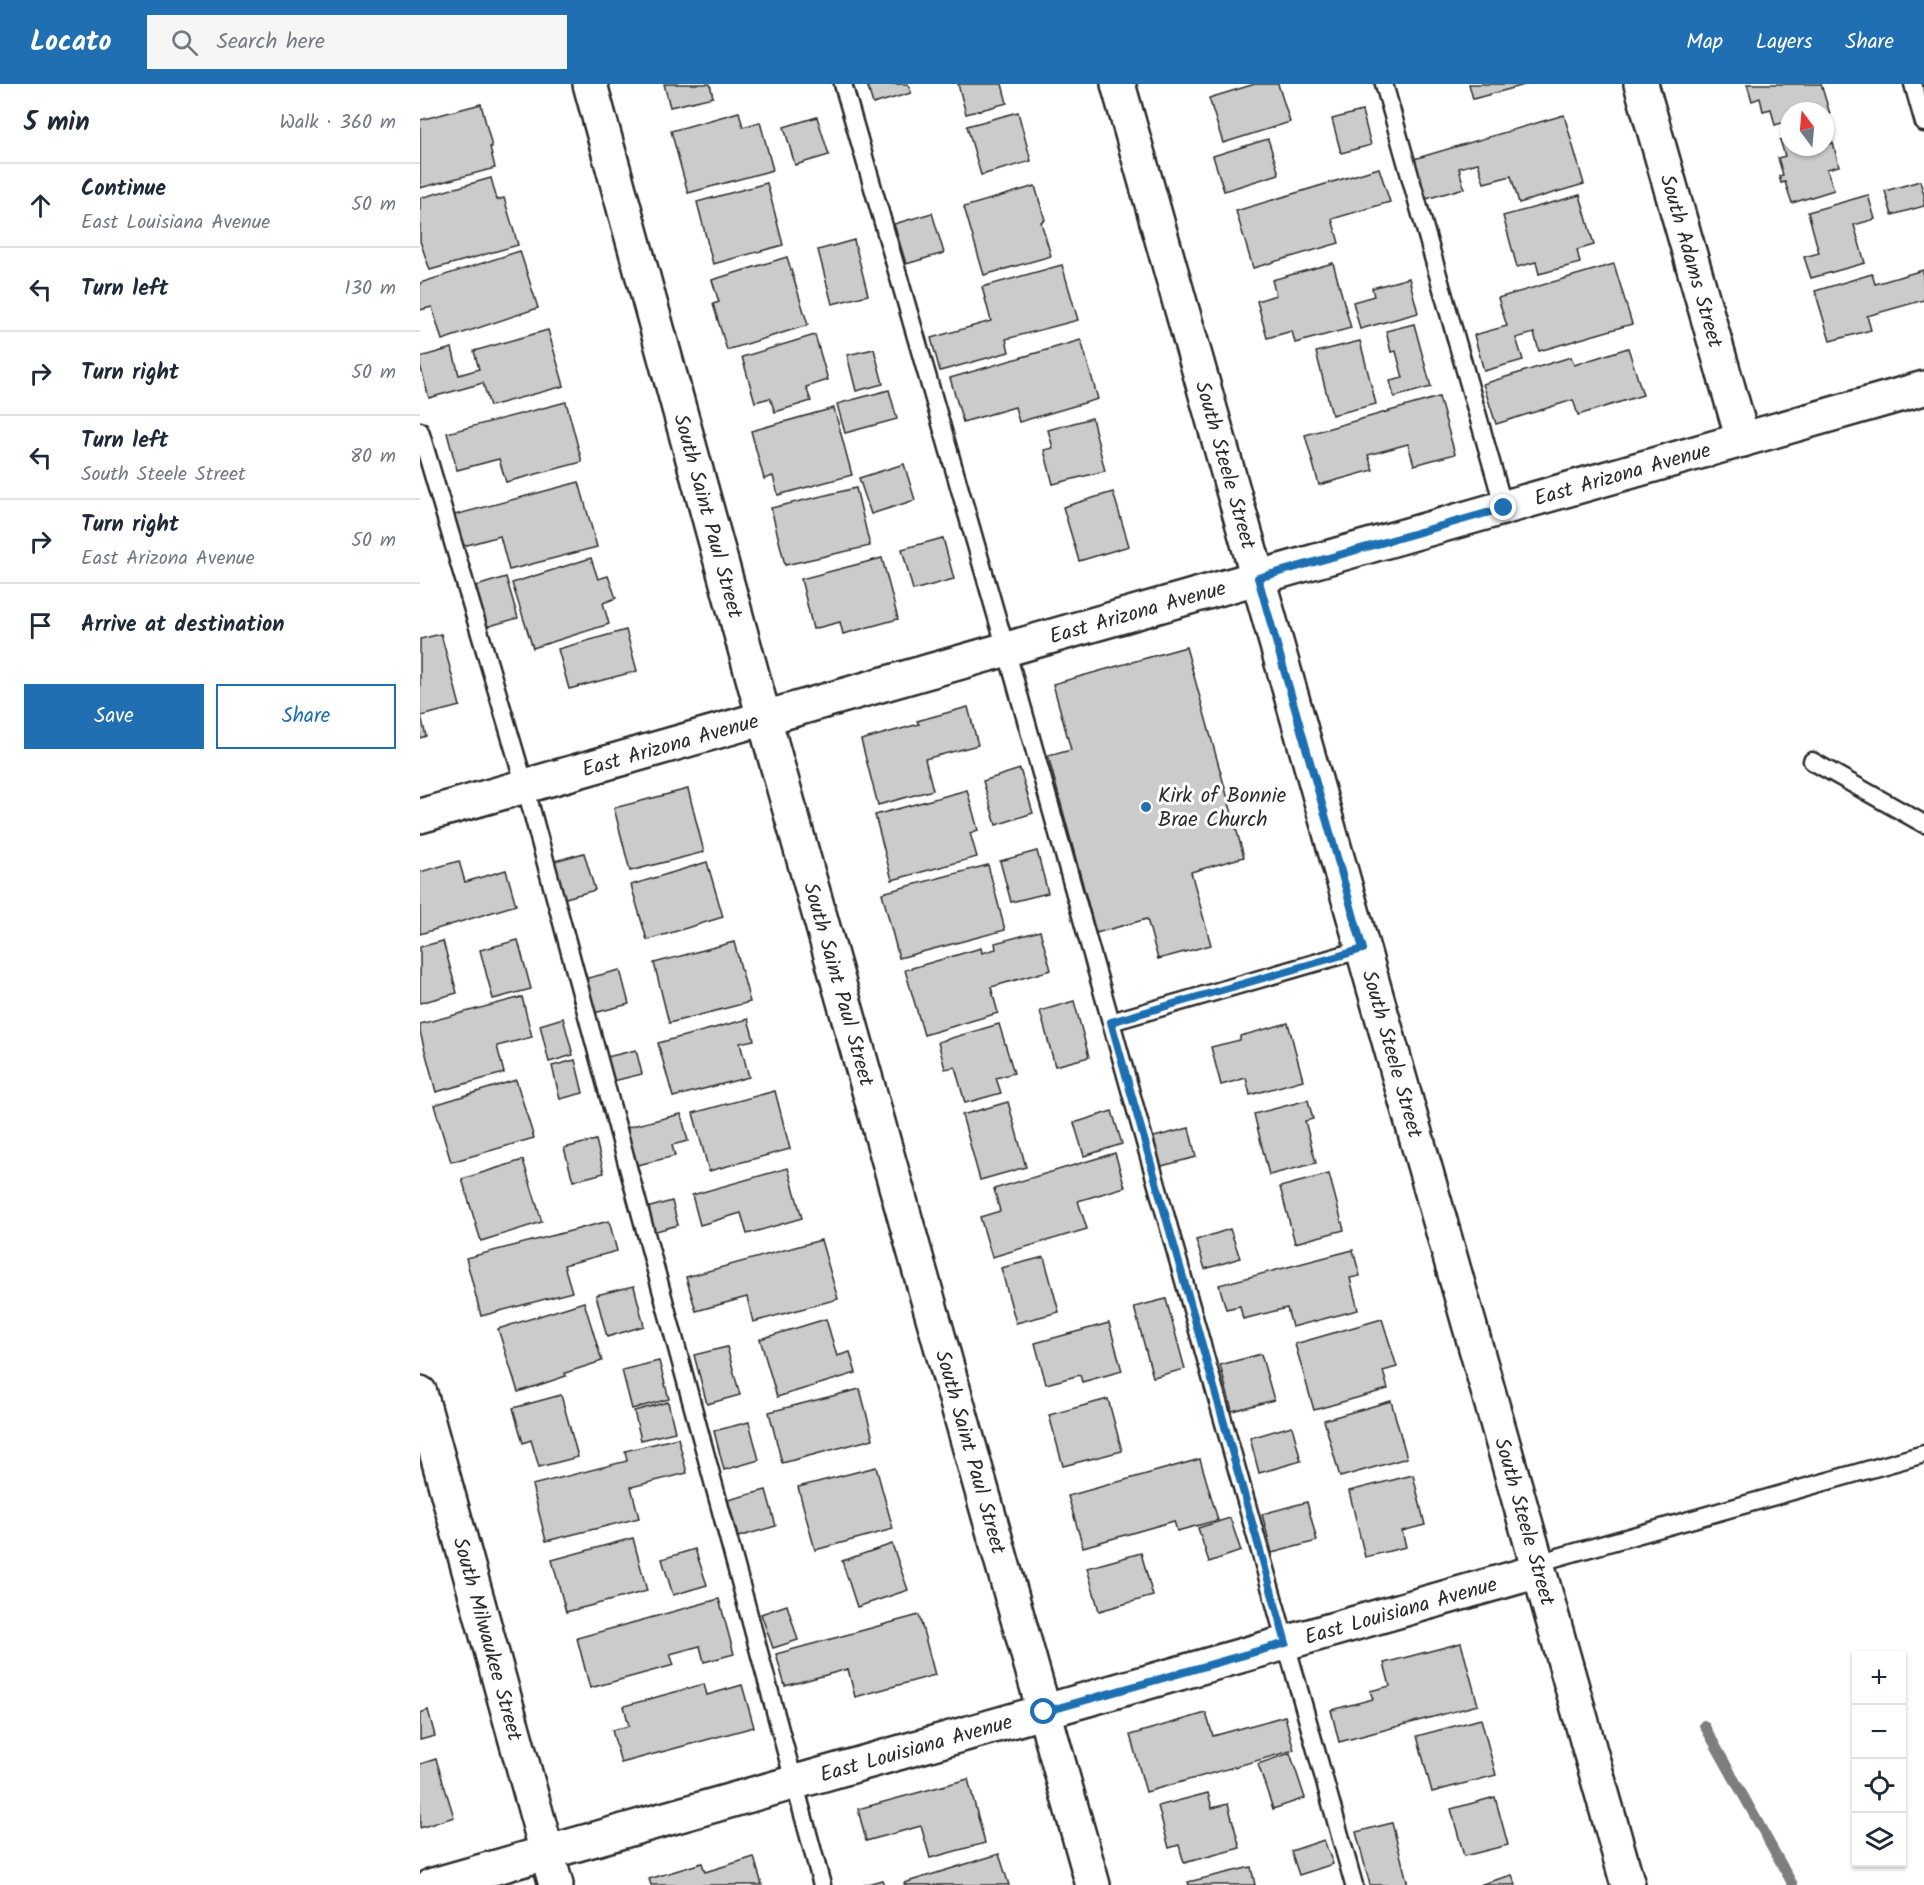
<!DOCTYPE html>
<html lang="en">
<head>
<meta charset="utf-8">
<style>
  body { margin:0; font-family:Kalam,sans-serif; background:#f6f6f7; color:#1f2937 }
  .controls { position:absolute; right:18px; bottom:18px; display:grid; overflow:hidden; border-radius:0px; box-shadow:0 2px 4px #0004 }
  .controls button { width:54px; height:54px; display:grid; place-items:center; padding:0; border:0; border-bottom:2px solid #e0e1e3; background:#fff; color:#1f2937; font:30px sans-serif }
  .compass { position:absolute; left:1360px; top:18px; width:54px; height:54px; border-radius:50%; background:#fff; box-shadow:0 2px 4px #0004; rotate:344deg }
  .stop { position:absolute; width:18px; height:18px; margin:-14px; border:4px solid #1f6fb2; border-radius:50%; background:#fff }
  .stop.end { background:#1f6fb2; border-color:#fff; box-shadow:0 2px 6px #0008 }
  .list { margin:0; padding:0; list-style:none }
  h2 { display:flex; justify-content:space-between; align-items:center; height:78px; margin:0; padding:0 24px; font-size:26px }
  h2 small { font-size:20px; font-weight:400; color:#747a83 }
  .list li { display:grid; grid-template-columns:39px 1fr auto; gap:18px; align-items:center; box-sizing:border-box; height:84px; padding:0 24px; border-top:2px solid #e0e1e3 }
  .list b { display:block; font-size:22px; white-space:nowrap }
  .list p { margin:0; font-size:20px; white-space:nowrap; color:#747a83 }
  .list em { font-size:20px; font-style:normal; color:#747a83 }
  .actions { display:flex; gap:12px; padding:18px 24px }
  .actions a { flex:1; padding:14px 0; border:2px solid #1f6fb2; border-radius:0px; text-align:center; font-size:21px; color:#1f6fb2 }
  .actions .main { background:#1f6fb2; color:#fff }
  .icon { flex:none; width:33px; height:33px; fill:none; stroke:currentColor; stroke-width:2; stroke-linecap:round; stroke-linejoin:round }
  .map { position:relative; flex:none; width:1504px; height:1801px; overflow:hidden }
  header { display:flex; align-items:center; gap:36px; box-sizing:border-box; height:84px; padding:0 30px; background:#1f6fb2; color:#fff }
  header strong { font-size:28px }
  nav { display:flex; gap:33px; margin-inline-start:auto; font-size:21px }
  .search { width:420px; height:54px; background:#f6f6f7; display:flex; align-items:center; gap:15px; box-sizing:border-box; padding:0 21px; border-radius:0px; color:#747a83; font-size:22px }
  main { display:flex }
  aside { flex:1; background:#fff }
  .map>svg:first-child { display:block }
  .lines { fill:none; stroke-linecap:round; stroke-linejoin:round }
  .stream { stroke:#7e7e7e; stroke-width:10 }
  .building { fill:#cbcbcb; stroke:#2b2b2b; stroke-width:1.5 }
  .lane-casing { stroke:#2b2b2b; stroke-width:21 }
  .street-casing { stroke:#2b2b2b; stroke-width:38 }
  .secondary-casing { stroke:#2b2b2b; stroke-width:38 }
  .lane { stroke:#fff; stroke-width:16 }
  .street { stroke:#fff; stroke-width:33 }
  .secondary { stroke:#fff; stroke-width:33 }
  .route { stroke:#1f6fb2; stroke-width:8 }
  .poi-dot { fill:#1f6fb2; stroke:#fff; stroke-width:2 }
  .labels { text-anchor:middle; stroke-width:6; stroke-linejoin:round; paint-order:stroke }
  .street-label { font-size:21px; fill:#2b2b2b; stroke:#fff }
  .poi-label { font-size:21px; fill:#2b2b2b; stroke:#fff; text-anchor:start }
</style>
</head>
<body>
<header>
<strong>Locato</strong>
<div class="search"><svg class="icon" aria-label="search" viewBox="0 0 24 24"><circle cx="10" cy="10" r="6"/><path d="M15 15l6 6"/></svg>Search here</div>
<nav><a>Map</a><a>Layers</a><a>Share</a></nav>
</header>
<main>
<aside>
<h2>5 min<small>Walk · 360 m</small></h2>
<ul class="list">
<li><svg class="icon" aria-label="ahead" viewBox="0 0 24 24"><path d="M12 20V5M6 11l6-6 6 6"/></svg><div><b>Continue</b><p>East Louisiana Avenue</p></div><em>50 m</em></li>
<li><svg class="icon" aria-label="left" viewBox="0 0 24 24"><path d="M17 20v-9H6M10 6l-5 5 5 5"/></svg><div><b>Turn left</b></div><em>130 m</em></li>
<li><svg class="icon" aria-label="right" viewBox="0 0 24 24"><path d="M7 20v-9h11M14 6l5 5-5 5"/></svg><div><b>Turn right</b></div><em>50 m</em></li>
<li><svg class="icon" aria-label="left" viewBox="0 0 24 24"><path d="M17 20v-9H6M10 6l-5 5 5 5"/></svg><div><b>Turn left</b><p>South Steele Street</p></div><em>80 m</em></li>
<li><svg class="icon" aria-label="right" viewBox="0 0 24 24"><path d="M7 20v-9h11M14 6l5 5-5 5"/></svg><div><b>Turn right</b><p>East Arizona Avenue</p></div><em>50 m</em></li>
<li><svg class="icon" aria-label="arrive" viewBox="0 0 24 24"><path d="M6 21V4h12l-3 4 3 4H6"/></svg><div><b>Arrive at destination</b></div></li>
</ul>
<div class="actions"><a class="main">Save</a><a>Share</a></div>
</aside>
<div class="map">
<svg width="1504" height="1801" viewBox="0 0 1504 1801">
  <rect width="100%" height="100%" fill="#fff"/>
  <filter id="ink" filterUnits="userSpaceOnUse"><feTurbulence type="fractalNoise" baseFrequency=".0167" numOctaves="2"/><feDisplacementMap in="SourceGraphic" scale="12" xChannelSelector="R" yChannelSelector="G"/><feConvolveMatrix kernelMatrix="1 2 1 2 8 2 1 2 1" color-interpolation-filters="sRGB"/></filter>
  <g filter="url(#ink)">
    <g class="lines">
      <path class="stream" d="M1284,1641L1373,1801"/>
    </g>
    <g class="building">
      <path d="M244,0H290L293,13L250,23Z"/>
      <path d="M447,0H488L491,9L453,20Z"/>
      <path d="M538,0H582L587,19L546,30Z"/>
      <path d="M835,0H858L870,38L803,59L789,14Z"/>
      <path d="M1049,0H1108L1053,15Z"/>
      <path d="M1327,0H1401L1410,30L1405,31V27H1369V37L1355,41L1351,25L1343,27L1340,14L1332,17Z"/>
      <path d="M61,20L72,63H70L75,84L0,104V36Z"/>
      <path d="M942,27L951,61L921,69L912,35Z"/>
      <path d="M319,28L323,43L340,38L353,86L268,109L251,47Z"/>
      <path d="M598,28L611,77L561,91L547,42Z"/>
      <path d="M1144,31L1164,100L1099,119L1091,92L1064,99L1058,79L1039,84L1044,104L1006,115L994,75Z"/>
      <path d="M397,33L409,71L375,81L364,43Z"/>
      <path d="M1369,53V63H1405V61L1413,59L1419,82L1407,85L1414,106L1372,119L1365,98L1361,99L1359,92L1363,91L1358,74L1365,72L1360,56Z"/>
      <path d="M848,55L859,90L804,107L793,72Z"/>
      <path d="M959,84L970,118L912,135L919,159L833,184L816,127Z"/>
      <path d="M71,94L77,116L84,114L98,161L10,186L0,157V114Z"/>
      <path d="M1500,97L1504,111V122L1472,131L1465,107Z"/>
      <path d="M347,99L363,161L293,180L277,118Z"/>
      <path d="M615,102L625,136L621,138L631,172L564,191L544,123Z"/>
      <path d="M1160,111L1174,161L1157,166L1160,179L1119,190L1116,178L1097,183L1083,132Z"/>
      <path d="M1448,111L1455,135L1434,141L1445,179L1391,194L1384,173L1399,169L1388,128Z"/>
      <path d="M512,129L524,169L486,180L474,140Z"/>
      <path d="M434,156L448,211L412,220L398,166Z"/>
      <path d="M100,167L118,224L22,256L12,223L0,226V199Z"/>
      <path d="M367,173L388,241L307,266L293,220L299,218L292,196Z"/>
      <path d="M913,179L931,244L875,259L872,247L847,254L837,217L856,211L852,196Z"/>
      <path d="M1194,180L1212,240L1119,267L1114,249L1096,254L1103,276L1064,287L1054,251L1087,242L1078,214Z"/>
      <path d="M642,181L658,236L586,255L589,268L520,287L511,254L571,237L562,203Z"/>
      <path d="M1503,186L1504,216L1447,232L1451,246L1410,257L1395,207L1452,190L1455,200Z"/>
      <path d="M989,194L998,229L940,245L933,218L954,212L952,204Z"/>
      <path d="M994,240L1011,303L974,313L970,297L983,294L976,267L971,268L966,247Z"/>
      <path d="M128,246L144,302L70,322L63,299L9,314L0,281V273L32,264L39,291L59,285L54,267Z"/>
      <path d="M395,251L408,296L386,303L391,317L355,328L350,314L335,318L322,273Z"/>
      <path d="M661,256L678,315L599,338L595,323L543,338L530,294Z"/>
      <path d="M940,257L956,320L912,331L896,268Z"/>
      <path d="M1208,264L1223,311L1158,331L1153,316L1076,340L1063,300L1151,273L1154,281Z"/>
      <path d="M454,265L463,300L436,307L427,271Z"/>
      <path d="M469,306L477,335L425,349L417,320Z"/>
      <path d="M1019,313L1035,370L994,381L988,360L948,371L953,386L899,401L885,351Z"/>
      <path d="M146,318L162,378L86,398L79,375L37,386L27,349Z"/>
      <path d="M414,324L432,391L358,411L353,392L344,395L331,347Z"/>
      <path d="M672,334L685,387L633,400L624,366L633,364L628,346Z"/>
      <path d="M484,380L495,416L451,430L439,394Z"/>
      <path d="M159,398L177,463L89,486L80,452L36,464L27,433Z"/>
      <path d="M436,404L450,462L365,481L351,424Z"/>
      <path d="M693,408L709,462L659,477L643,423Z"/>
      <path d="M523,454L534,495L493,506L482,465Z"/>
      <path d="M171,474L178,495L188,492L196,514L183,519L189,540L113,564L92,499Z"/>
      <path d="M462,474L478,535L423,550L420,538L393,545L381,495Z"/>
      <path d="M86,493L98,534L62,544L50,504Z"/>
      <path d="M206,546L217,587L149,605L138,565Z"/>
      <path d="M21,550L40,622L1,632L6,652L0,654V555Z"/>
      <path d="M766,563L824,773L771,788L791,861L738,875L727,835L676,849L628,672L651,666L633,600Z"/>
      <path d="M548,623L558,661L505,675L513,706L458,721L441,656L499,640L497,637Z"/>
      <path d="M600,685L613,729L576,741L563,697Z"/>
      <path d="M268,705L284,768L210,787L194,724Z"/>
      <path d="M547,706L558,746L550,749L557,773L472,796L455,731Z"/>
      <path d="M617,767L628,809L591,818L580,777Z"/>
      <path d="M164,769L175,806L142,815L131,778Z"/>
      <path d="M39,777L45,798L86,786L96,821L0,850V788Z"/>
      <path d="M287,778L303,833L227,856L211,801Z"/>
      <path d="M568,781L585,846L479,874L462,809Z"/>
      <path d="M620,847L631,886L571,903L578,929L504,951L485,886L561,864L562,869L576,865L575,859Z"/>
      <path d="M98,856L111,905L73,915L60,866Z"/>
      <path d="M23,857L37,909L0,919V863Z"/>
      <path d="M314,858L330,918L249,939L234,879Z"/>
      <path d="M200,886L209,920L174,929L164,895Z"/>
      <path d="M102,913L112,953L77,962L84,989L16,1008L0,948V940Z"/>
      <path d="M654,917L669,973L635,982L620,927Z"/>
      <path d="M143,934L153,971L129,978L120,941Z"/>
      <path d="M328,935L334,956L320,959L329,993L253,1013L238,959Z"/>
      <path d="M868,939L883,996L830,1011L826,994L801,1001L791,963L820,956V952Z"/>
      <path d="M579,940L594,989L576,994L581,1009L545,1019L535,983L525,985L518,958Z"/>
      <path d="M216,966L222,990L189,998L183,974Z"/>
      <path d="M155,976L163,1009L140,1015L132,982Z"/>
      <path d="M96,996L114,1054L31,1078L14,1021Z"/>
      <path d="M355,1007L370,1065L289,1087L273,1029Z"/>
      <path d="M888,1016L893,1035L885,1037L896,1079L849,1091L834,1030Z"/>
      <path d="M588,1018L606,1083L560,1096L542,1031Z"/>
      <path d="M692,1027L702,1060L664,1072L654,1039Z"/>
      <path d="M261,1030L268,1057L252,1061L255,1072L213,1082L204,1044Z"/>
      <path d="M769,1044L776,1073L738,1083L730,1054Z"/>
      <path d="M176,1056L184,1089L153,1097L144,1064Z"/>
      <path d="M695,1069L705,1103L658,1117L667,1145L572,1173L560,1133L580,1127L574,1105Z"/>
      <path d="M103,1076L122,1138L61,1157L42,1095Z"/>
      <path d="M368,1084L382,1134L327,1150L321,1129L280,1141L272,1111Z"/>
      <path d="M909,1090L924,1146L875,1159L860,1103Z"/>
      <path d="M252,1117L258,1141L229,1149L223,1125Z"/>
      <path d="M189,1137L197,1167L144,1181L152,1208L61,1232L46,1174Z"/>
      <path d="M810,1145L820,1174L785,1185L776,1156Z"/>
      <path d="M401,1156L418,1215L333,1238L327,1213L276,1227L266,1193Z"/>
      <path d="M933,1166L940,1192L930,1194L938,1226L872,1243L867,1224L823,1235L820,1222L806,1225L799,1201Z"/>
      <path d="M624,1173L639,1228L596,1239L581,1184Z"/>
      <path d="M214,1202L224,1242L187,1253L176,1211Z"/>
      <path d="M746,1215L765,1285L733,1293L714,1223Z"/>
      <path d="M164,1218L182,1277L145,1289L146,1292L98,1308L78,1245Z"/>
      <path d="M406,1235L417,1272L430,1268L436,1289L357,1313L340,1255Z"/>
      <path d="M962,1235L977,1283L963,1287L968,1305L894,1326L875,1260Z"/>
      <path d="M689,1239L702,1287L662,1298L660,1291L626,1300L615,1259Z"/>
      <path d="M307,1263L320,1311L287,1320L274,1271Z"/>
      <path d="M841,1270L854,1316L812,1327L800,1281Z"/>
      <path d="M239,1277L249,1315L212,1325L202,1286Z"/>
      <path d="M440,1305L453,1355L362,1379L349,1328Z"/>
      <path d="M141,1311L158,1373L119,1383L111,1356L103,1359L93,1324Z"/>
      <path d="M688,1315L702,1367L643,1382L629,1331Z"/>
      <path d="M971,1317L987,1374L920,1393L904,1336Z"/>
      <path d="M248,1318L255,1348L221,1356L214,1327Z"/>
      <path d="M329,1338L339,1376L304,1386L294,1347Z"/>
      <path d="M872,1342L881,1377L839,1389L830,1354Z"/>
      <path d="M258,1354L267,1389L211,1403L219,1434L126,1457L112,1401L207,1377L205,1367Z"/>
      <path d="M780,1375L798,1436L757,1447L754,1437L663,1463L648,1412Z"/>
      <path d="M456,1383L473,1445L395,1466L378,1403Z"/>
      <path d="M993,1391L1005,1441L982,1447L986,1463L945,1473L929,1407Z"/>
      <path d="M346,1406L356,1442L318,1453L308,1416Z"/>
      <path d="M887,1418L897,1457L852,1469L842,1430Z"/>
      <path d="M810,1434L821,1467L789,1478L778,1444Z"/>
      <path d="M213,1454L227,1507L146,1528L132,1476Z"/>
      <path d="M472,1460L488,1506L437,1523L422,1477Z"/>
      <path d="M275,1465L287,1501L253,1511L242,1475Z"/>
      <path d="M721,1469L733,1512L679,1527L667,1484Z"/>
      <path d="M299,1515L314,1570L284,1578L280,1562L250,1570L254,1581L170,1604L157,1554Z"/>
      <path d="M367,1521L378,1556L353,1564L341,1530Z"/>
      <path d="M499,1531L515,1591L435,1613L428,1585L365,1602L356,1570Z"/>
      <path d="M1041,1559L1058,1621L919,1658L911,1626L953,1615L950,1607L970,1602L964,1579Z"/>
      <path d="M284,1600L287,1611L322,1601L334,1643L201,1679L192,1646L209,1642L204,1622Z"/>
      <path d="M8,1626L15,1652L0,1656V1629Z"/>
      <path d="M786,1629L793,1652L865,1632L874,1666L726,1708L710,1651Z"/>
      <path d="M1061,1635L1076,1691L1012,1708L997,1652Z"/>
      <path d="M870,1669L885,1714L853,1725L838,1680Z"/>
      <path d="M16,1675L34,1733L0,1744V1680Z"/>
      <path d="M548,1695L565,1759L510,1774L501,1742L446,1757L438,1725Z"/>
      <path d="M788,1709L792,1724L808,1720L820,1764L764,1779L759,1761L749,1764L738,1722Z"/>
      <path d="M1075,1713L1088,1761L1044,1772L1031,1725Z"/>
      <path d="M972,1739L988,1801H950L936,1748Z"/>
      <path d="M904,1756L913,1780L879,1791L871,1767Z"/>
      <path d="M579,1770L589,1801H485L484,1799Z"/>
      <path d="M334,1773L342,1801H231L229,1795L282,1779L285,1788Z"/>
      <path d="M831,1783L835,1801H769L768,1798Z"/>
      <path d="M1092,1791L1096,1801H1059Z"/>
      <path d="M462,1796L464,1801H444Z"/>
    </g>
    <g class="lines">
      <defs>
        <g id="lane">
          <path d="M423,0L586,565L934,1801"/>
          <path d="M964,0L1084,424"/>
          <path d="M1493,0L1504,39"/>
          <path d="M0,347L105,702L402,1801"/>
          <path d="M1392,677L1504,740"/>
          <path d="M691,938L943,865"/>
          <path d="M1117,1479L1504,1370"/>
        </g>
        <g id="street">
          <path id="s1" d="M170,0L344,634L673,1801"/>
          <path id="s2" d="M1221,0L1323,356"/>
          <path id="s3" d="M0,732L1504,304"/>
          <path id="s4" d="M0,1309L136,1801"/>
        </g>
        <g id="secondary">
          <path id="s5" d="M698,0L1208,1801"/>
          <path id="s6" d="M13,1801L1119,1487"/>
        </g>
      </defs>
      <use href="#lane" class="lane-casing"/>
      <use href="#street" class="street-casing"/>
      <use href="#secondary" class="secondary-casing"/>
      <use href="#lane" class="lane"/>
      <use href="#street" class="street"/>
      <use href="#secondary" class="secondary"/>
    </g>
  </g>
  <g class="lines" filter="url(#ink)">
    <path class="route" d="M624,1628L866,1559L691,938L943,865L838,494L1084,424"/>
  </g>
  <circle class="poi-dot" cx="726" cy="723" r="6"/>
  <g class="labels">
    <g class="street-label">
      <text dy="7" stroke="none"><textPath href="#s2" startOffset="184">South Adams Street</textPath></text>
      <text dy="7" stroke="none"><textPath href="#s5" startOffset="396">South Steele Street</textPath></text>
      <text dy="7" stroke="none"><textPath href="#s3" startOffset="1250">East Arizona Avenue</textPath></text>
      <text dy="7" stroke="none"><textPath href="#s1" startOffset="448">South Saint Paul Street</textPath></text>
      <text dy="7" stroke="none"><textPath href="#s3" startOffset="746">East Arizona Avenue</textPath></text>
      <text dy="7" stroke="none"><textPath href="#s3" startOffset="260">East Arizona Avenue</textPath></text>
      <text dy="7" stroke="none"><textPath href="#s1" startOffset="934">South Saint Paul Street</textPath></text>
      <text dy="7" stroke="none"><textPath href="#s5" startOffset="1008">South Steele Street</textPath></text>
      <text dy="7" stroke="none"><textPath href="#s1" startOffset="1420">South Saint Paul Street</textPath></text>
      <text dy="7" stroke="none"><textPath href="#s5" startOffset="1494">South Steele Street</textPath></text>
      <text dy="7" stroke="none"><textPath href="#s6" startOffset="1006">East Louisiana Avenue</textPath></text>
      <text dy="7" stroke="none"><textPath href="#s4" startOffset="255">South Milwaukee Street</textPath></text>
      <text dy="7" stroke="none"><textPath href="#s6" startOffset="502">East Louisiana Avenue</textPath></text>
    </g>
    <g class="poi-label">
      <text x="738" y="718">Kirk of Bonnie<tspan x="738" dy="24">Brae Church</tspan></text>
    </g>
  </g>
</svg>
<div class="controls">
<button>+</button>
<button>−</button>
<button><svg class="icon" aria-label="locate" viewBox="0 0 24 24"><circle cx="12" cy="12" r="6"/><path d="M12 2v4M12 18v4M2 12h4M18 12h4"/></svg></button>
<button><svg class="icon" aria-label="layers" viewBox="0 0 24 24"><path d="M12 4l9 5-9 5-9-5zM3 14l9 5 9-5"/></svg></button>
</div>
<svg class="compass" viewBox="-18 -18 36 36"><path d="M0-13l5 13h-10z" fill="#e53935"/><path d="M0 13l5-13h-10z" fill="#747a83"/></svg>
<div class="stop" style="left:624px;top:1628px"></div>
<div class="stop end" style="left:1084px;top:424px"></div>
</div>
</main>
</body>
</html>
